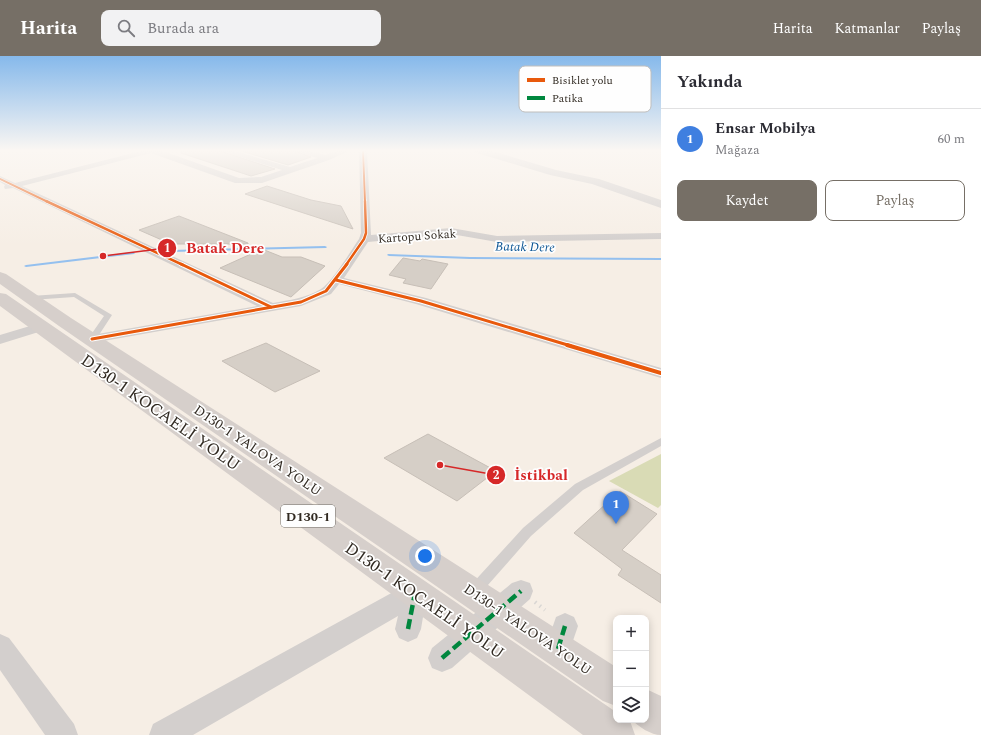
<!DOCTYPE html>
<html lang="tr">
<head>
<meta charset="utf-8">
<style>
  body { margin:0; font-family:Spectral,serif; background:#f2f2f3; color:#2b2b33 }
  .controls { position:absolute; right:12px; bottom:12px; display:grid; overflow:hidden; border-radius:8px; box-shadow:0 2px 10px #0003 }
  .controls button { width:36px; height:36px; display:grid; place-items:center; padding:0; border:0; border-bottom:1px solid #e1e1e2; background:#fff; color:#2b2b33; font:20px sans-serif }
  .you { position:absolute; left:425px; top:500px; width:14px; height:14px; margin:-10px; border:3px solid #fff; border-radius:50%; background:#1a73e8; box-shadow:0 0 0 6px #1a73e833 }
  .badge { display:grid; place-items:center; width:26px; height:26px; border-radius:50%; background:#766f66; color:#fff; font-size:13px; font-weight:700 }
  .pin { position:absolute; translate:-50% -33px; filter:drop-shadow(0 1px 2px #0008) }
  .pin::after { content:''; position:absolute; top:21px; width:14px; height:12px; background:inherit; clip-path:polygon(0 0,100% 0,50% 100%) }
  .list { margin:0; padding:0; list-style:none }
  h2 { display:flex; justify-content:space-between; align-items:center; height:52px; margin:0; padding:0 16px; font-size:17px }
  h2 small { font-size:13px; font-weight:400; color:#7c7c81 }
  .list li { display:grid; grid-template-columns:26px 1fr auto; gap:12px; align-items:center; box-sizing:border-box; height:60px; padding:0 16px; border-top:1px solid #e1e1e2 }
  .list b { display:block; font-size:15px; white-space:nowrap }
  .list p { margin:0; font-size:13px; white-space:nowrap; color:#7c7c81 }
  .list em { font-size:13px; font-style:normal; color:#7c7c81 }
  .actions { display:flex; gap:8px; padding:12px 16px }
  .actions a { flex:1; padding:9px 0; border:1px solid #766f66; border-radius:8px; text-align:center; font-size:14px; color:#766f66 }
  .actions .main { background:#766f66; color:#fff }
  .icon { flex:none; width:22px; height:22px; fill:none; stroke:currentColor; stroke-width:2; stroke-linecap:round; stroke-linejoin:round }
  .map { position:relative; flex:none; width:661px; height:679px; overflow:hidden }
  header { display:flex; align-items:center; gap:24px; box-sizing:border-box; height:56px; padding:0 20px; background:#766f66; color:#fff }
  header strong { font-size:19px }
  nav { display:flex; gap:22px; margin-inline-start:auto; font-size:14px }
  .search { width:280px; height:36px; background:#f2f2f3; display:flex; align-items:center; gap:10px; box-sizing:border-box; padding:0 14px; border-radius:8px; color:#7c7c81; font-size:15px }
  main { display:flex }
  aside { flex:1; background:#fff }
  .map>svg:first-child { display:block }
  .green { fill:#d9dbb5 }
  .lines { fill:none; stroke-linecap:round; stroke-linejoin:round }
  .stream { fill:#94c0ef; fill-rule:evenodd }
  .building { fill:#d6cfc7; stroke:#c7bfb7 }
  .path { stroke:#d9d6d3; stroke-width:4; stroke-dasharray:1.5 4.5; stroke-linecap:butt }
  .lane { fill:#d3cfcd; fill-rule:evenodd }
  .street { fill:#d3cfcd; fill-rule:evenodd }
  .secondary { fill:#d3cfcd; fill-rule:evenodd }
  .highway { fill:#d6cfcb; fill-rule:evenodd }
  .quiet { stroke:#00873e; stroke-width:4.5; stroke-dasharray:10 4.5; stroke-linecap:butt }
  .cycleway-far3-casing { stroke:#fefefe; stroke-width:3 }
  .cycleway-far2-casing { stroke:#fefefe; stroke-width:4 }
  .cycleway-far1-casing { stroke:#fefefe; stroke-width:5 }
  .cycleway-casing { stroke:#fefefe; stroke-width:6 }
  .cycleway-far3 { stroke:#e8590c; stroke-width:2 }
  .cycleway-far2 { stroke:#e8590c; stroke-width:2.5 }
  .cycleway-far1 { stroke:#e8590c; stroke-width:3 }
  .cycleway { stroke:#e8590c; stroke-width:4 }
  .labels { text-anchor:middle; stroke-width:3.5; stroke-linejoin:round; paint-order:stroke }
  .far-street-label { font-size:12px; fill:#312a22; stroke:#fefefe }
  .far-water-label { font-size:13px; font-style:italic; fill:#0a5493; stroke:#fefefe }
  .shield { fill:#fefefe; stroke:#6e6a64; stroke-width:1 }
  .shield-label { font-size:13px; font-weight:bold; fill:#312a22 }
  .street-label { font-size:14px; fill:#312a22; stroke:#fefefe }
  .near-street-label { font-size:17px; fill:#312a22; stroke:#fefefe }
  .key { fill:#fefefe; stroke:#c0bebc; stroke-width:1 }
  .key-label { font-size:11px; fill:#312a22 }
  .leader { fill:none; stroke:#d62828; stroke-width:1.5 }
  .callout-dot { fill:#d62828; stroke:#fefefe; stroke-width:1.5 }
  .mark-label { font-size:12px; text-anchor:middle; font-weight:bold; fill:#fff }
  .callout-label { font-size:15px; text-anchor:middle; font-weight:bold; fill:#d62828; stroke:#fefefe; stroke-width:3.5; stroke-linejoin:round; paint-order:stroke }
</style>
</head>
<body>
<header>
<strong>Harita</strong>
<div class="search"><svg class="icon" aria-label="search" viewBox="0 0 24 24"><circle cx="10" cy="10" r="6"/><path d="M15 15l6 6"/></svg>Burada ara</div>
<nav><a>Harita</a><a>Katmanlar</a><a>Paylaş</a></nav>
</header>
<main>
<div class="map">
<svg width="661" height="679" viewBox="0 0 661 679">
  <rect width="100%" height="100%" fill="#f6eee5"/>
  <path class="green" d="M661,398V449L658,452L609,425Z"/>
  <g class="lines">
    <g class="stream">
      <path d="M325,190L327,191L326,192L172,196L170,195L172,194Z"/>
      <path d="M133,196L135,197L134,198L26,211L24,210L26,209Z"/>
      <path d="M388,198L470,201L661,202V204L470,203L389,200L387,199Z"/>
    </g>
  </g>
  <g class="building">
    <path d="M181,94H217L275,113L251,120L181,97Z"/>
    <path d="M238,94H292L311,101L288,109Z"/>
    <path d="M267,130L311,144L341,150L353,173L245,138Z"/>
    <path d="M179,160L248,187V188H171L139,174Z"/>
    <path d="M262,193L282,201H301L325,210L291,241L220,212Z"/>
    <path d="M403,202L420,205L422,203L448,208L431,233L403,227L406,223L389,219Z"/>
    <path d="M266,287L320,315L275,336L222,305Z"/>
    <path d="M428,378L496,415L457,445L384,402Z"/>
    <path d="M620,435L657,458L622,494L661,519V547L618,519L622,513L574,477Z"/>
  </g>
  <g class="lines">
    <path class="path" d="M535,546L545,554"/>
    <g class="lane">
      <path d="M75,237L112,259L95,285H89L88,283L104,260L74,241L31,244L27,242L31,240Z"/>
      <path d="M661,382V390L583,434L531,480L480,538L475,540L470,538L469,534L470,530L523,472L575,428Z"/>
    </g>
    <g class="street">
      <path d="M145,94H160L239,122L261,121L282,114L218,94H231L290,111L317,102L293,94H307L325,99L339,94H351L329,104L262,127H235L151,97L22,130L273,247C289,244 307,242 321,233C333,225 350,196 359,183L361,177L359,94H367L371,179L451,172L497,180L661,177V183L497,186L451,178L368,186L344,222L426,242L661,312V322L416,248L339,228L331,238L301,250L92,287L87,286L85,283L87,280L92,279L257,250L13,132L5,133L4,131L5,129L0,126V120L15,127Z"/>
      <path d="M40,267L45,268L47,271L45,274L0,288V279Z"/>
      <path d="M521,524L530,527L533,535L530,543L452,612L442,616L432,612L428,602L432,592L512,527Z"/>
      <path d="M415,526L424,529L427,537L421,573L417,582L408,586L399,582L395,573L398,560L193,679H149L153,668L406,529Z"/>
      <path d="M565,557L574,561L578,570L567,602L558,606L549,602L545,593L556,561Z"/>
      <path d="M0,578L9,582L74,668L78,679H45L0,614Z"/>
    </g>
    <path class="secondary" d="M472,94H489L556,114L599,123L661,144V152L592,128L550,119L474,96Z"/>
    <g class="highway">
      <path d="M0,216L6,218L71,262L616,611V650L603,645L59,270L0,228Z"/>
      <path d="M0,237L6,238L616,656V664L630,665L635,679H583L0,250Z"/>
      <path d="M646,633L661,640V679C651,679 639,671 632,664H646Z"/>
    </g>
    <g class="quiet">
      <path d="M408,573L415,537"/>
      <path d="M558,593L565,570"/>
      <path d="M442,602L521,535"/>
    </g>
    <defs>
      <g id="cycleway-far3">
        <path d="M363,94L365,146"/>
        <path d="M0,123L48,146"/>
      </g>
      <g id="cycleway-far2">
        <path d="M46,145L183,209"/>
        <path d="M346,209L364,183L366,177L365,145"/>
      </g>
      <g id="cycleway-far1">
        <path d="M181,208L271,251"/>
        <path d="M336,224L421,245L571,290"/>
        <path d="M92,283L301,246L326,235L347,208"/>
      </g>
      <path id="cycleway" d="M567,289L661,317"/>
    </defs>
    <use href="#cycleway-far3" class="cycleway-far3-casing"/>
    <use href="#cycleway-far2" class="cycleway-far2-casing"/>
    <use href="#cycleway-far1" class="cycleway-far1-casing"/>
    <use href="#cycleway" class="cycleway-casing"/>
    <use href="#cycleway-far3" class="cycleway-far3"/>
    <use href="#cycleway-far2" class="cycleway-far2"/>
    <use href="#cycleway-far1" class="cycleway-far1"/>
    <use href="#cycleway" class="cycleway"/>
  </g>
  <linearGradient id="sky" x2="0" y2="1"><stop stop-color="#86b9eb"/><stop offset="0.5" stop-color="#fbf7f3"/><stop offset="1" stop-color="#fbf7f3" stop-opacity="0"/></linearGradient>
  <rect width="661" height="189" fill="url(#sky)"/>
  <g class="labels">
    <g class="far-street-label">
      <text transform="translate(417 180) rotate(-4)" y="4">Kartopu Sokak</text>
    </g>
    <g class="far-water-label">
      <text transform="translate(525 190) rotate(1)" y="5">Batak Dere</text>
    </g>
    <rect class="shield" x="281" y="449" width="54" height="22" rx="3"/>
    <g class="shield-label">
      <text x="308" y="465">D130-1</text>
    </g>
    <g class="street-label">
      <text transform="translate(258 394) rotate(34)" y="5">D130-1 YALOVA YOLU</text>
      <text transform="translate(528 573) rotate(34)" y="5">D130-1 YALOVA YOLU</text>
    </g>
    <g class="near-street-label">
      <text transform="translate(161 356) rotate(35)" y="6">D130-1 KOCAELİ YOLU</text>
      <text transform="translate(425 544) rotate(35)" y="6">D130-1 KOCAELİ YOLU</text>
    </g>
  </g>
  <rect x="519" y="10" width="132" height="46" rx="6" class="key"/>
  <rect x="527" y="22" width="18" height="4" fill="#e8590c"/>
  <rect x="527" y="40" width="18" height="4" fill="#00873e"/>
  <g class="key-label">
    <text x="552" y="28">Bisiklet yolu</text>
    <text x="552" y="46">Patika</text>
  </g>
  <path class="leader" d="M103 200L167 192M440 409L496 419"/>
  <g class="callout-dot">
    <circle cx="103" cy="200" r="4"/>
    <circle cx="440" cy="409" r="4"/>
    <circle cx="167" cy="192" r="10"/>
    <circle cx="496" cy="419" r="10"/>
  </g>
  <g class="mark-label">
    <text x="167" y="196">1</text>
    <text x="496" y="423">2</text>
  </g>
  <g class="callout-label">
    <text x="225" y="197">Batak Dere</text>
    <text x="541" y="424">İstikbal</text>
  </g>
</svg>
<div class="controls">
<button>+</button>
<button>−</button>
<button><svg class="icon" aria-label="layers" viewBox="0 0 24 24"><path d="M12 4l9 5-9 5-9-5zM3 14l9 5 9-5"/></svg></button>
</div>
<div class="you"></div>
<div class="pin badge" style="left:616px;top:468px;background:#3f7fe0">1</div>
</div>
<aside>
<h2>Yakında<small></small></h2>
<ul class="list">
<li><span class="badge" style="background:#3f7fe0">1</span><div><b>Ensar Mobilya</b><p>Mağaza</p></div><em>60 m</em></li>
</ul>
<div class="actions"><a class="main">Kaydet</a><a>Paylaş</a></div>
</aside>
</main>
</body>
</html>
